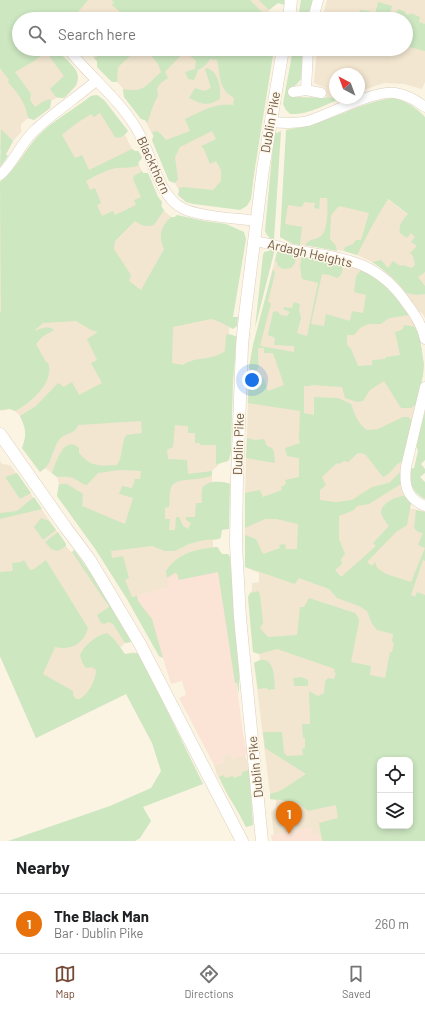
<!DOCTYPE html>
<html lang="en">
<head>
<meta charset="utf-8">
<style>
  body { margin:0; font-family:Barlow,sans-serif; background:#f2f2f2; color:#202124 }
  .controls { position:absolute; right:12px; bottom:12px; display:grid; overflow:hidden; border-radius:8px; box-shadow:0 2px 6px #0003 }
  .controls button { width:36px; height:36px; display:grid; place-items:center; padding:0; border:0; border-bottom:1px solid #e0e0e0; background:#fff; color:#202124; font:20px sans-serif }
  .compass { position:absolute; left:329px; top:68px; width:36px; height:36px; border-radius:50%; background:#fff; box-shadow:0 2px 6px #0003; rotate:319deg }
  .you { position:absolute; left:252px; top:380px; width:14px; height:14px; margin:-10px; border:3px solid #fff; border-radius:50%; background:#1a73e8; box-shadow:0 0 0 6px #1a73e833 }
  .badge { display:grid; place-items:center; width:26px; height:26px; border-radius:50%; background:#764a36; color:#fff; font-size:13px; font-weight:700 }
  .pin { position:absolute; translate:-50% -33px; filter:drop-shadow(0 1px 2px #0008) }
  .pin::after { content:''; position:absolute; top:21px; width:14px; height:12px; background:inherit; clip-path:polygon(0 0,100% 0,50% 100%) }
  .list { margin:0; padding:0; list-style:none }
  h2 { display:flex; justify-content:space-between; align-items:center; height:52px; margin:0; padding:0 16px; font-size:17px }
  h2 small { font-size:13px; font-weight:400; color:#757577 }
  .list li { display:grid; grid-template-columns:26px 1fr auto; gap:12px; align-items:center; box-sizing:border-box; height:60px; padding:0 16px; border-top:1px solid #e0e0e0 }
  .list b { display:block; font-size:15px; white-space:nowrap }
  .list p { margin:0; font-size:13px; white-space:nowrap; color:#757577 }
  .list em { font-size:13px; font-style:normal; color:#757577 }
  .icon { flex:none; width:22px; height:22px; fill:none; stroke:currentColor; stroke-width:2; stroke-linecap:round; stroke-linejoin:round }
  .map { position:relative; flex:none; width:425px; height:841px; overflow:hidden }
  .search { position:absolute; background:#fff; box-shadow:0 2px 6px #0003; left:12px; right:12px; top:12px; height:44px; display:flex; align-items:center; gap:10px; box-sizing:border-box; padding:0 14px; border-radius:22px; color:#757577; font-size:15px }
  .sheet { height:112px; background:#fff }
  nav { display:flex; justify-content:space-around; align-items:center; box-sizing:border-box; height:56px; border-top:1px solid #e0e0e0; background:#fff; font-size:11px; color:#757577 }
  nav a { display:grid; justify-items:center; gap:2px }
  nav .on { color:#764a36 }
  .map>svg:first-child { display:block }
  .residential { fill:#f2e6d0 }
  .commercial { fill:#fbe4d6 }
  .green { fill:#cde7c1; fill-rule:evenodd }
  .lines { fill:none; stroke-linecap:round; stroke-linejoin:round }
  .minor-casing { stroke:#ded0be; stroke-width:11 }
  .tertiary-casing { stroke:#ded0be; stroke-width:13 }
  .minor { stroke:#fff; stroke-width:10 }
  .tertiary { stroke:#fff; stroke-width:12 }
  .labels { text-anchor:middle; stroke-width:3; stroke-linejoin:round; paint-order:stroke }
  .street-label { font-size:13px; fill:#715b4a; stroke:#fef7e7 }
</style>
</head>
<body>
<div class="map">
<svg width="425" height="841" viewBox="0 0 425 841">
  <rect width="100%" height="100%" fill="#fbf4e2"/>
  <g class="residential">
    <path d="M68,0H279L278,3L269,10L267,16L269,19H68Z"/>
    <path d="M327,0H425V82L422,89L404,84L384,83L360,91L359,74H335V98L326,99L325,88L314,83L317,49H406V19H322Z"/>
    <path d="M0,2L19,19V49H56L77,72L78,79L77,85L64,98H56L51,101L50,108L34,120L28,118L21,124V129L22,131L13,141L7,153L0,149Z"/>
    <path d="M82,49H270L251,174L194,204L186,202L178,195L179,191L175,183L169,181L152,140L153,136L145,120L141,119L124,97L123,89L121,86L117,82H112L97,67V61L92,55L87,50Z"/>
    <path d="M97,95L104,100L128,131L125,135L132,149L135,151H138L140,153L142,158L138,163L143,173H148L158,197L162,202V209L171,217H175L177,215L164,249L149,277L125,316L230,319L220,463L212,471V482L220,483L221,537L219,539L213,540V547H217L220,549L169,587L127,599L96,550L57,496L59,484L57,477L45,468L40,472L22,448L26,438L25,427L20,416L15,411L10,409L1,411L0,409V199L1,202L24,154L38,136L91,96Z"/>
    <path d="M285,160L387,199L425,227V318L422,313L417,311L399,284L380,267L372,262L357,255L344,251L293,244L280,237Z"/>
    <path d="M277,252L340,260L372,276L375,275L409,313L419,332L424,365L423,375L413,421L401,471V484L407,500L411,503L410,508L425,512V673L357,796L322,841L321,834L312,836L311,828L274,835L271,812L276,807V800L270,799V794L254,663L260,660L259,654L253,652L248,597L252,590V583L259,582V573L245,567V493L249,368L253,345Z"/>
    <path d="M0,461L2,464L10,465L11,466L66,544V546L70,551L72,552L100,592L128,643H125L120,648L125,654L134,652L150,682L36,738L0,656Z"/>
    <path d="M229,753L232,759L245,755L249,769L253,825L246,827L235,805L229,798L219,778H218L214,765L224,762L221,757Z"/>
  </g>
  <g class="commercial">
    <path d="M222,559L242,727L247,755L232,759L229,754L222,757L224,762L214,765L179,698L186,695L182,681L171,684L163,658L159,656L127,599L168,587L166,571Z"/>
    <path d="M311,828L312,836L321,834L322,841H272L271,835Z"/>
  </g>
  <g class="green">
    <path d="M0,0H88L72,19H68L60,12L52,19H19V49H56C75,69 90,75 64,98L56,97L50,89L64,76L46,52L34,61L15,72L31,94L30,100L35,107L44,101L50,99L51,101L50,108L34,120L28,118C25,101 18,94 8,82L9,80L0,68Z"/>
    <path d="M111,0H250L269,19H133L128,15L126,17L112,5L114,2Z"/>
    <path d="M259,0H284V5L278,3L269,10Z"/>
    <path d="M301,0H313L307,19H298Z"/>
    <path d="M378,2L392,6L390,14L395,15L398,9L406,12L405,14L409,15L410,13L420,17L419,22L425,24V51L409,47L412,32L406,31L408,25H406V19H362L363,16L358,15L360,10L370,11L369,17L374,19Z"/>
    <path d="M111,49H138L118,67L117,82H112L97,67V61L94,58L109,51Z"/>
    <path d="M153,49H274L254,174L251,199L247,206L240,210L194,204L186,202L178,195L179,191V188L183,187L213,190L221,181V170L216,161L210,164L204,149L201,146L216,139L212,131L180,147L175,157L178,179L175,183L169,181L152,140L154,136L152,132L157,131L161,134L166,140L190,131L185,119C200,112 216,102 233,105L234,98C217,87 221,76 217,60L210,59L206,65L198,70L194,80L188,79L185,72L195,69L196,61L185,51L165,72L168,78L161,83L157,88L158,96C152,105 151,114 147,123L145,120L141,119L124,97L123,89C145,93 146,85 161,72L158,64L150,54Z"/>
    <path d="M293,49H303L301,79L296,85L290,88L292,97L342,98C325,105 308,115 290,114L286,110L283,104Z"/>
    <path d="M207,68C219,72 221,88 220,99C206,107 202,104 189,98L195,88L205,91L211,88L205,69Z"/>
    <path d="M97,95L104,100L128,131C124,135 122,139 115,137L100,113L94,117L91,114L74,125L62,135L75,158L82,155L89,170L132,149L135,151H138L142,158L138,163L139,165C131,169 125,167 116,168C106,170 95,176 86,181L90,190L95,188L101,203L97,205L102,216L113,211L115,215L136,205L134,200L141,197L133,179L134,176L142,171L143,173H148L158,197L162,202L161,206L164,210L154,225C145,227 142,226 135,221L115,241L114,249L131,275L129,281L141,290L164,249C158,236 161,226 171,217H175L177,215L204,221L226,224L244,232L246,239L233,317H238L237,326L233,329L220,322L211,319L173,327L172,363L183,365C195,356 212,361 225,351L226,335C230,333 233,335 237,337L233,381L231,452L229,460C225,463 221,462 216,465V445H200V443H195V433H188V426L175,425L173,447L167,450L168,459L187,460L188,474L212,471V475C202,482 174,476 171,488C169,493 170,501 169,507L165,508V519H170L169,530H175L176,517H179L183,526L188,529L191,523L186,520V517H195L196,503H202C202,499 201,493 202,489C206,480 223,481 230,484L229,529L222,530L221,537L219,539L205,540L189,544L175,551H165L152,546L111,551L112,558L123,556L129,578L125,580L132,597L137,596L138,601L152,619L163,658L159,656L127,599L96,550L57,496L59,484H67L83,494L82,506L125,524L133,498L119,494L122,486L132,488L135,479H140L141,471L120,470L98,473L87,485C82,484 79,481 75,479C69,476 63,477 57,477L52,473C56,463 64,434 79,448V453C91,467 99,466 117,465C123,457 121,444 126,435L142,433L141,421L78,425C74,436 66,431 59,440C53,448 51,462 47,466C46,468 42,470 40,472L22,448C27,434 26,429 20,416L36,406L58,383L64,387L72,382L79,395L102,383L91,363L97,360L87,339L98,332L91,330L76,321L43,323L34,331C40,329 48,324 54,330L42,337L36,344L46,362L48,363C49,366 50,369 49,372C49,387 27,405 15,411L10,409L0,410V313L1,312L0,182C16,169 24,152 37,137C52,121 73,110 91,96Z"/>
    <path d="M393,98C406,101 416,107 425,117V272L418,277L425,286V294L417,295L406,293C397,281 385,270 372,262L381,260L388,268L393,261L400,266L403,265L412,268L415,265L413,256L410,253L417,246L411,242L415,237L411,233L407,238L400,233C398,225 403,220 408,214L388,199L373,224L357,255L344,251L345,247L353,244L356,240H361L369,213L339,206L331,215L330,239L336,246L337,251L305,245C311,237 315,241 321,236C328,231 328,206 327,198H320L319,209L314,208L315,203L304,202L302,207L288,205L285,224L302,227L300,245L293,244L280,237L286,130C298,128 310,125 322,121C346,113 368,101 393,98Z"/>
    <path d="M1,129L13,141L6,154L8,156L0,167Z"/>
    <path d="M281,131L274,240C269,239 267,235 265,231L274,134Z"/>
    <path d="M275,249L255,328L263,255L264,252Z"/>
    <path d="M277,252L296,255L295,263L291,268L283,269L278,266L277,262L275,261Z"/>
    <path d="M302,255L342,263C343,270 343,274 337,278L329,275L322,274L311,324L324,326L326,314L350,321L352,311L363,313L366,295L354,292L356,276L361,270L372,276L375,275L383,281L410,315L389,318L381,324H368L360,328L354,335H347V345L351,349L358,366L372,365V360L385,359L386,357L400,355L395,332C400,331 403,330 404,325L416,327L419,332L424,365L423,375L417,404L411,408H401L384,381L370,390L363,401L357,402L345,398L342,387L311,385V386H304V413L314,415V397L338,398L351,404C355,414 357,423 367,430L378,429L403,417H408L413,421L403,461C394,464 392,474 383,477L365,454L358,453L348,462L344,461L339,464L337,463L322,477L326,485L320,490V500L336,502L352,500L372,487L389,483L401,471V484L369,504L357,506L354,510L339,516V539L345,554L341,559L342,564L335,570L341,577L376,546L373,543L389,526C386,522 381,516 381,512C381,503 398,495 406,496L407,500L411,503L407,525L396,532L367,562L372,566L375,562L377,568L386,574L411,582L425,548L418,545L423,533L418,532L414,528L416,510L425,512V561L423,560L411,595L415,597L417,592L425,595V841H322L319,823L338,818L336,805L308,811L297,802L290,804L282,800L270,799V794L280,791L306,774L265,748L263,732H282L284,753L287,756L303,755L302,749L305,748V738H303L302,724H310V722L309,691L318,696L324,693L325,681L328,678L334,679L336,673L334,672L335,669L277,649L259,654L253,652L248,597L250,593L258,591L260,594L263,623L260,628L268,637L297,635L300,607H304L309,598L355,613L358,617L359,622L351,662L371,666L370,675L385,678L390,652H392L394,643L392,642L393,634L377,630L372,624L367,611L359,606L337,598L329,589L299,578L295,584L245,567V535L256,539L263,554L280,548L279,545L285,544L286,549H297L298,524L276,519H265L245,528V493L260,490L263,497L282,490L281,487L286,484L285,480L299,477V458L287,456L285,448L300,443L299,439L300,411L248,403L249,376L259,377L264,379L268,391L284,385L273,353H264V348H258V361L259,366L257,370L253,371L249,368L253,345L273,269L275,273L268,302L271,303L260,346L294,352V346L274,345L275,338L268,335L273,312L277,311L281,315L287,316L290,312L283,309L284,307L292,308L294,302L300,304L299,310L301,318L297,333L307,336L318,283L302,279L300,266ZM380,760H410V826H380Z"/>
    <path d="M425,411V460L421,464L425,469V473L420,477L425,482V499C412,492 410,484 410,469L414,468L418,451L416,445Z"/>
    <path d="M247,438L255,440L264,439L267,446L272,448L274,452L275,463L246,458Z"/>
    <path d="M17,473L31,493L20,499L5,477Z"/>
    <path d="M34,497L42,509L0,519V513L17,511Z"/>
    <path d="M41,518L49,521L56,530L43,540L34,527Z"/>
    <path d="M58,532L66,544V546L58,551L51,549L45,542Z"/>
    <path d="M217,547L222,554H228L230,557L239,664V694L237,683H235L218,572L179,580L177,574L175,573L167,578L166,571C178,553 196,549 217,547Z"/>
    <path d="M74,550L103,590L130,639L131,642L125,643L113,624L109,622L104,624L101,623L97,615L109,607L72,552Z"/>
    <path d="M24,560L30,570L34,569L46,560L88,628C84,644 70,651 55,647L43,674L73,691V695L76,699H80C88,694 96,680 96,670L92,667L86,668L82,662L80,655C84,646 96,635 107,633L114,639L125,654L137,653L140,655L203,784L143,807L151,821L140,838L135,841H8L110,806L151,788L161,771L152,743L126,694L36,738L0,656V572L13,571L12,563L21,562Z"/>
    <path d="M260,660C275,658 274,678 275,689L268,690L267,688L258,689L254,663Z"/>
    <path d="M301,677L308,680V686H294L293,678Z"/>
    <path d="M249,770L253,825L246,827C238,810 227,795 219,777L224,775L225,778L233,776L234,778L242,775V772Z"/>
  </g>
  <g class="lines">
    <defs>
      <g id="minor">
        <path d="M313,19L318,0"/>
        <path d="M68,49C91,78 123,102 140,135C152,157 159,196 182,208C199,217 236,218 256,221"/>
        <path d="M306,90L308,49"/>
        <path d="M293,92L306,90L321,93"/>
        <path d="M270,122C283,123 295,124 308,121C330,114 374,90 395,93C406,95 416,100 425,107"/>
        <path d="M0,175C14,163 20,144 34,131C53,113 76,98 96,81"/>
        <path d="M254,241C267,243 280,247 293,250C341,258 377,259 407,304C415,314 422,326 425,339"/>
        <path d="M425,387L406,467C404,485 406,498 425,506"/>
      </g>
      <g id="tertiary">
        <path d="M289,19L291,0"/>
        <path d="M0,434L66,528L90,560L140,644L242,841"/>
        <path d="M262,841L240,618L236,544L237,479L242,346L245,315L263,169L283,49"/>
      </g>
    </defs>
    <use href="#minor" class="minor-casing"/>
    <use href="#tertiary" class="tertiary-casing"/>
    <use href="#minor" class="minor"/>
    <use href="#tertiary" class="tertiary"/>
  </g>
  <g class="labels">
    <g class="street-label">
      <text transform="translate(270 122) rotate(-80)" y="5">Dublin Pike</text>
      <text transform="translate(154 165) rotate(65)" y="5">Blackthorn</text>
      <text transform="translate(310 253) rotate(13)" y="5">Ardagh Heights</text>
      <text transform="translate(238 444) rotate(-88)" y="5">Dublin Pike</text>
      <text transform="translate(255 767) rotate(-96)" y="5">Dublin Pike</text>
    </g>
  </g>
</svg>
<div class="controls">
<button><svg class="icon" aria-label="locate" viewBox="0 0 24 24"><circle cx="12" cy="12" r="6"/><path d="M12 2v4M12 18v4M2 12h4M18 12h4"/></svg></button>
<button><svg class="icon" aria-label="layers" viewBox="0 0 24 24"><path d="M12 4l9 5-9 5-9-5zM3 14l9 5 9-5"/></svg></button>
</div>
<svg class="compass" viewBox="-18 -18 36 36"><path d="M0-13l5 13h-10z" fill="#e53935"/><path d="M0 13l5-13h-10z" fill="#757577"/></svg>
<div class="you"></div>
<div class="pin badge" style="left:289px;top:834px;background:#e8710a">1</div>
<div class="search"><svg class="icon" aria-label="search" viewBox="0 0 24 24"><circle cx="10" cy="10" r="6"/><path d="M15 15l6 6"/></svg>Search here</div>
</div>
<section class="sheet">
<h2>Nearby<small></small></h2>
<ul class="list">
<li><span class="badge" style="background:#e8710a">1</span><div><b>The Black Man</b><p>Bar · Dublin Pike</p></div><em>260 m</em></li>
</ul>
</section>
<nav>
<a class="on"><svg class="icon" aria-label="map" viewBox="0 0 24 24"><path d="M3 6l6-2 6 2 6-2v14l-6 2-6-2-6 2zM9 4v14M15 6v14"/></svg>Map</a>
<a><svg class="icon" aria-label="directions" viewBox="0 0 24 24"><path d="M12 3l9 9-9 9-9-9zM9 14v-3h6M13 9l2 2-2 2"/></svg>Directions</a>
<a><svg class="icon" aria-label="saved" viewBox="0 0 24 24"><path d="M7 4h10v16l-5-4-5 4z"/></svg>Saved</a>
</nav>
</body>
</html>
